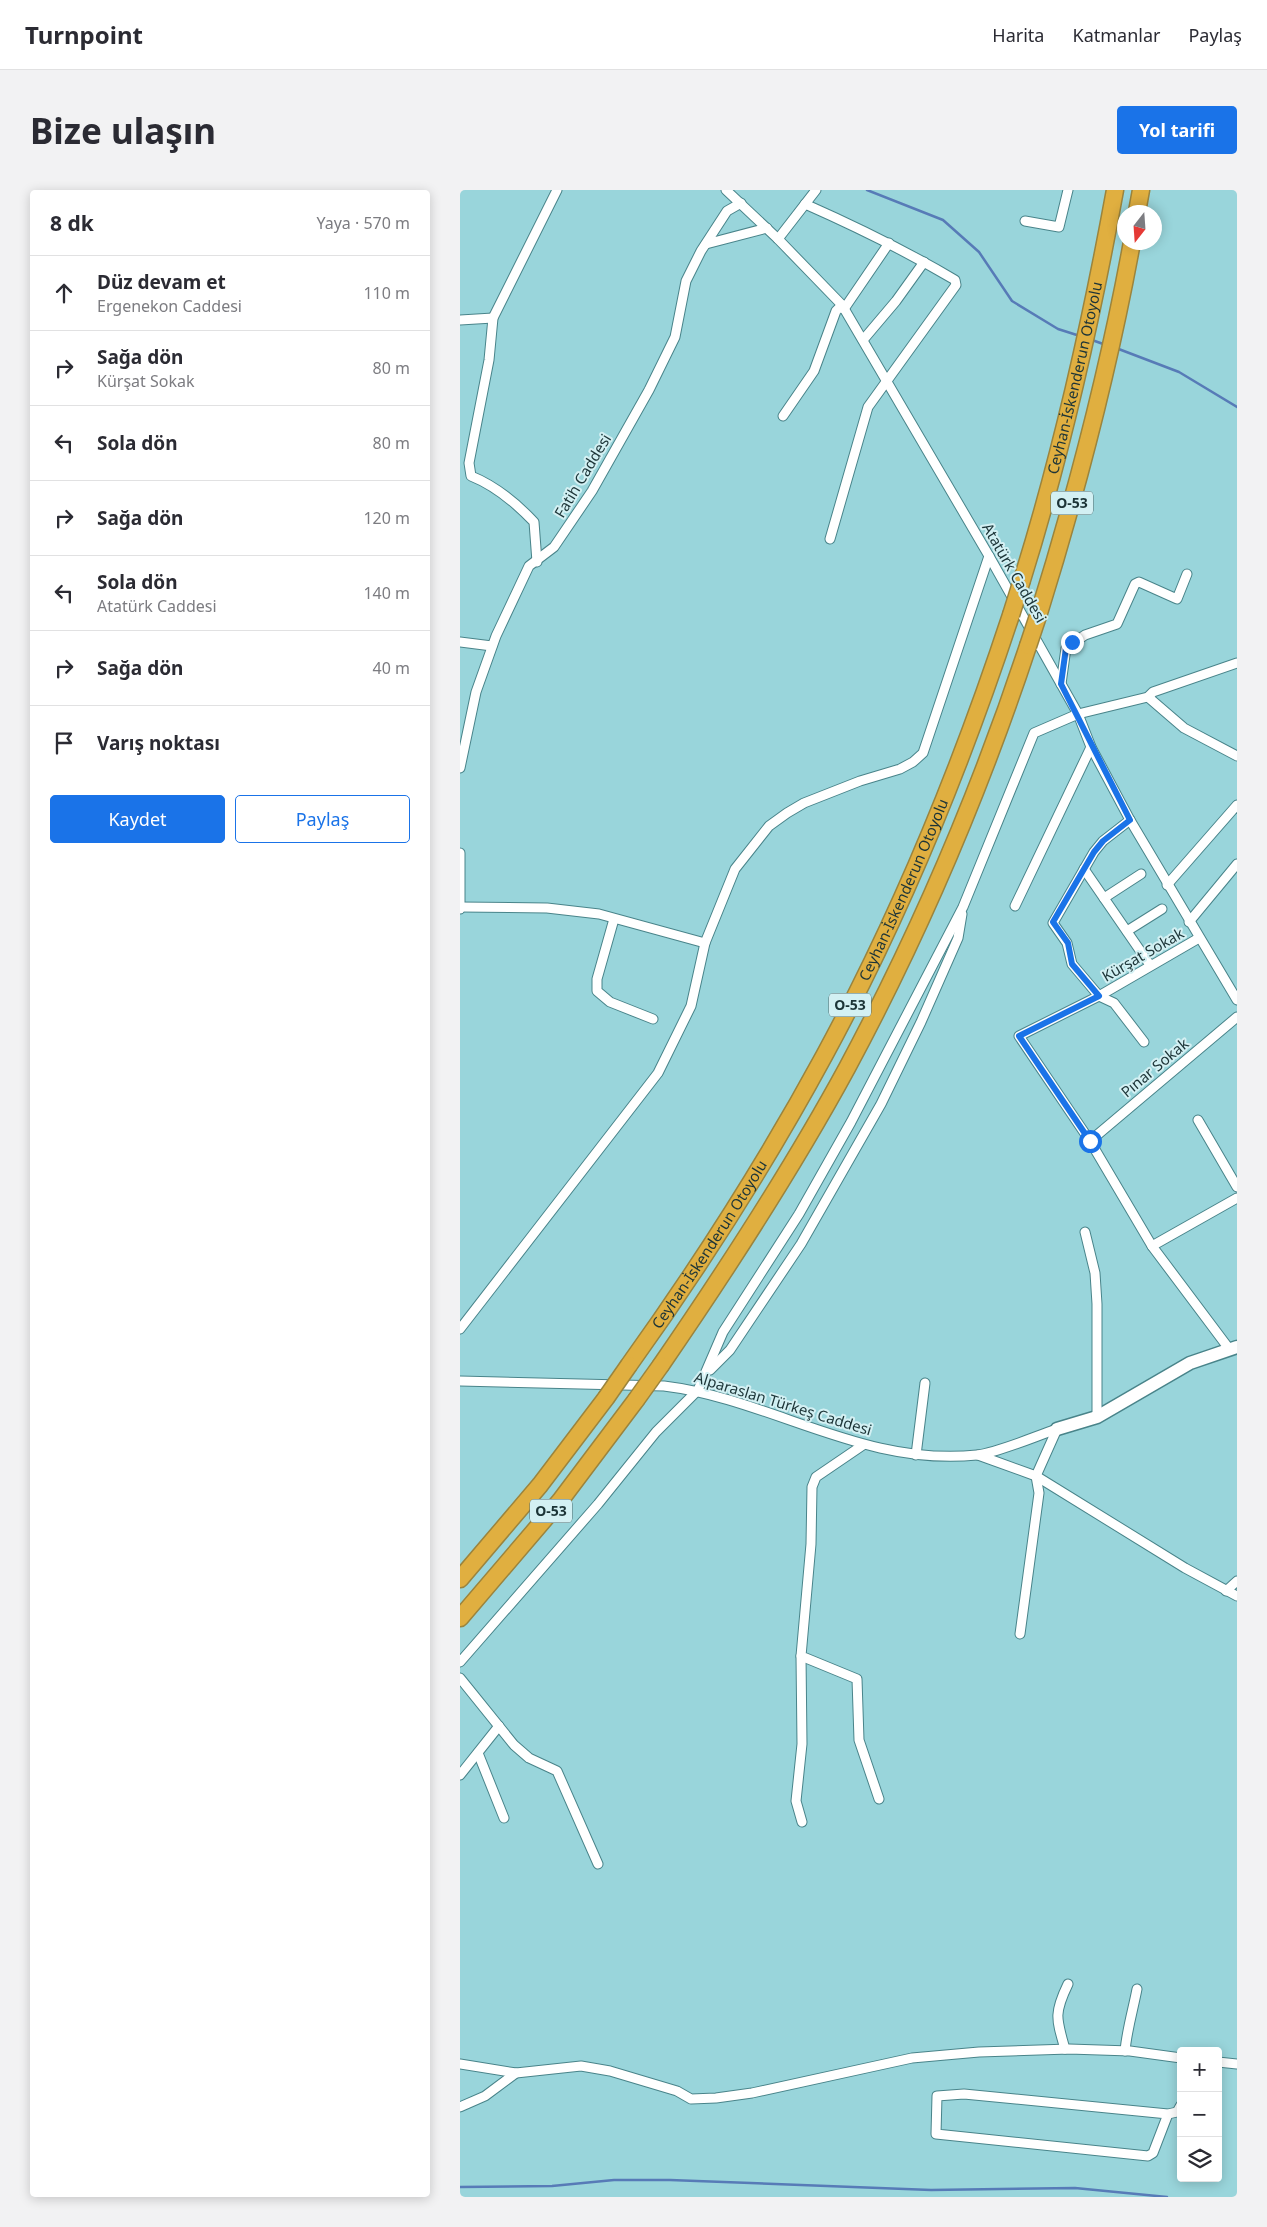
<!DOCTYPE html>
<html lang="tr">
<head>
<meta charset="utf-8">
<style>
  body { margin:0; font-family:"Noto Sans",sans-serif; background:#f2f2f3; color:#2b2b33 }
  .controls { position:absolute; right:15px; bottom:15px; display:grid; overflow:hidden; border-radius:5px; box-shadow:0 2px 12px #0003 }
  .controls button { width:45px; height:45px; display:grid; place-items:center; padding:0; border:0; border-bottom:1px solid #e1e1e2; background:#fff; color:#2b2b33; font:25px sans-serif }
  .compass { position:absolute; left:657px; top:15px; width:45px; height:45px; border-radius:50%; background:#fff; box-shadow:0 2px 12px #0003; rotate:197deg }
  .stop { position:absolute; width:15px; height:15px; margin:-11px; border:4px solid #1a73e8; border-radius:50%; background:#fff }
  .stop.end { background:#1a73e8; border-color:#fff; box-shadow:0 1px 5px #0008 }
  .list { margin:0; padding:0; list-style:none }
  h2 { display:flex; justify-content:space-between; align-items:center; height:65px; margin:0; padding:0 20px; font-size:21px }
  h2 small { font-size:16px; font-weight:400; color:#7c7c81 }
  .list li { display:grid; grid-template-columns:32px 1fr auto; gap:15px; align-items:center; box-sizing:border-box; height:75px; padding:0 20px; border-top:1px solid #e1e1e2 }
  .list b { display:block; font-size:19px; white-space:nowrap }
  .list p { margin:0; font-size:16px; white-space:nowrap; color:#7c7c81 }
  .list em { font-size:16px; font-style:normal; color:#7c7c81 }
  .actions { display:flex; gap:10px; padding:15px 20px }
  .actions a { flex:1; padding:11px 0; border:1px solid #1a73e8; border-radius:5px; text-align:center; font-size:18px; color:#1a73e8 }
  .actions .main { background:#1a73e8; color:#fff }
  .icon { flex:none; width:28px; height:28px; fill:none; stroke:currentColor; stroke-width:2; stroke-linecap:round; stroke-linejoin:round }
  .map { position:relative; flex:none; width:777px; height:2007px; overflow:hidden; border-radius:5px }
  header { display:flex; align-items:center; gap:30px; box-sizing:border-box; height:70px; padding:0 25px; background:#fff; border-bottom:1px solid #e1e1e2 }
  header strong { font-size:24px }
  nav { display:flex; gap:28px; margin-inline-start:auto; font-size:18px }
  .intro { display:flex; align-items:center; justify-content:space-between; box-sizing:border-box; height:120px; padding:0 30px }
  h1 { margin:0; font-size:35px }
  .button { padding:12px 22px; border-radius:5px; background:#1a73e8; color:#fff; font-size:18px; font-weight:700 }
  main { display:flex; gap:30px; padding:0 30px }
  aside { flex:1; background:#fff; border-radius:5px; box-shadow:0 2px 12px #0003 }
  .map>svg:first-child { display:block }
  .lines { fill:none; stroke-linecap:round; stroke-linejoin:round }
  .stream { stroke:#577bb7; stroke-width:2.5 }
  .street-casing { stroke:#49848a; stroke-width:11 }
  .secondary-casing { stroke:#49848a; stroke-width:15 }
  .highway-casing { stroke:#9b843d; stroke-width:19 }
  .street { stroke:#fff; stroke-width:9 }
  .secondary { stroke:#fff; stroke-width:12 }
  .highway { stroke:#e0af40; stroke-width:16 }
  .highway-bridge-casing { stroke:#9b843d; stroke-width:19; stroke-linecap:butt }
  .highway-bridge { stroke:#e0af40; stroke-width:16 }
  .route { stroke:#1a73e8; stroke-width:6 }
  .labels { text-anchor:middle; stroke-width:4; stroke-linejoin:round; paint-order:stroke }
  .shield { fill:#d3f0f3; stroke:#536c6f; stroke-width:1 }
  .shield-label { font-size:14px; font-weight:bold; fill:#1c3437 }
  .street-label { font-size:15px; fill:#1c3437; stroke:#d3f0f3 }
</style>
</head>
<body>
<header>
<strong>Turnpoint</strong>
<nav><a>Harita</a><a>Katmanlar</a><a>Paylaş</a></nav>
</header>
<div class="intro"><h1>Bize ulaşın</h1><a class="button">Yol tarifi</a></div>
<main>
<aside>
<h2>8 dk<small>Yaya · 570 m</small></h2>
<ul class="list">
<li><svg class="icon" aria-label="ahead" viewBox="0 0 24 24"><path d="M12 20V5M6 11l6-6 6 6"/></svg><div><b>Düz devam et</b><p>Ergenekon Caddesi</p></div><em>110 m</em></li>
<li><svg class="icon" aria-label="right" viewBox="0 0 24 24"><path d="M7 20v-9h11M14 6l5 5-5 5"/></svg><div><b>Sağa dön</b><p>Kürşat Sokak</p></div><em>80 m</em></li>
<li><svg class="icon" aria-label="left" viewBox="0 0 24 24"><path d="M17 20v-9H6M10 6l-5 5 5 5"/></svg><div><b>Sola dön</b></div><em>80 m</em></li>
<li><svg class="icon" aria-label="right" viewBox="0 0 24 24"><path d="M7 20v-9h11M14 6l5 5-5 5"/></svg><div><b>Sağa dön</b></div><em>120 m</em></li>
<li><svg class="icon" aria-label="left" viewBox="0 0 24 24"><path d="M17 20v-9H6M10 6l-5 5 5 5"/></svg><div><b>Sola dön</b><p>Atatürk Caddesi</p></div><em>140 m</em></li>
<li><svg class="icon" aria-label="right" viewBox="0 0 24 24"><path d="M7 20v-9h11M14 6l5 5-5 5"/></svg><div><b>Sağa dön</b></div><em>40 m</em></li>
<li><svg class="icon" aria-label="arrive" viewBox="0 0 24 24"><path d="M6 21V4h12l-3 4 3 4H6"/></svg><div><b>Varış noktası</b></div></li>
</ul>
<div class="actions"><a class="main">Kaydet</a><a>Paylaş</a></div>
</aside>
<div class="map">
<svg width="777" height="2007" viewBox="0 0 777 2007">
  <rect width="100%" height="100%" fill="#99d5db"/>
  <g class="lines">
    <g class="stream">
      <path d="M407,0L483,30L519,62L552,111L598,139L620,146"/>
      <path d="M632,150L646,155"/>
      <path d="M656,158L719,182L777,217"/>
      <path d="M0,1997L92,1996L154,1990H210L471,2000L615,1998L707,2007"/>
    </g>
    <defs>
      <g id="street">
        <path d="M266,0L318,49L382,115L529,366L618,524L631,557L670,630L777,810"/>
        <path d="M345,14C397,37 446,61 495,90L496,95L408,217L370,349"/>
        <path d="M565,31L599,37L608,0"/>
        <path d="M318,49L356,0"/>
        <path d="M246,54L307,38"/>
        <path d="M384,119L429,53"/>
        <path d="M0,130L33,128"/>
        <path d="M403,150L436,111L464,72"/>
        <path d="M323,226L354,181L376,121L382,115"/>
        <path d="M77,372L74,332C56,313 36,296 11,286L9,273L29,170L33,128L97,0"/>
        <path d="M0,452L32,456"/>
        <path d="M601,494L606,458L625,445L657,434L675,394L679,392L717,409L727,384"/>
        <path d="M688,507L724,538L777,566"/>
        <path d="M0,578L16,502L36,446L69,376L94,357L132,301L189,200L215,147L226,91L241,61L267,21L281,13"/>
        <path d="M670,630L643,651L634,662L593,733L607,753L612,774L639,806L654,813L684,852"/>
        <path d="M0,663V719"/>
        <path d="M624,679L690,775"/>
        <path d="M707,695L777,615"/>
        <path d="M644,708L681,684"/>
        <path d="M555,716L631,557"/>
        <path d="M0,717L87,718L139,724L245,753"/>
        <path d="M154,729L137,789V801L150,812L193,829"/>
        <path d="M729,732L777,674"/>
        <path d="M667,741L702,719"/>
        <path d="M739,748L639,806L559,846L630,951L692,1056L770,1160"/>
        <path d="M738,930L777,997"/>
        <path d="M630,951L777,827"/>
        <path d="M625,1042L635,1083L637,1114V1227"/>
        <path d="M692,1056L777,1008"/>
        <path d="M0,1139L198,883L231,816L245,753L275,679L309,636L327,623L344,613L400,591L440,579L453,572L463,563L529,366"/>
        <path d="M250,1180L270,1160L341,1054L421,914L461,832L498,748L502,724"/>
        <path d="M0,1191L204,1196C311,1209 403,1277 517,1265C537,1263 576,1246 597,1239"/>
        <path d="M403,1255L356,1287L352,1297L351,1354L341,1466L397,1489L399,1550L419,1609"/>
        <path d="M456,1265L465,1193"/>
        <path d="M518,1265L576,1286L725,1378L777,1406"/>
        <path d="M766,1401L777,1391"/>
        <path d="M560,1444L579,1303L576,1286L597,1239"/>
        <path d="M341,1466L342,1554L336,1611L342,1632"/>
        <path d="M0,1472L138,1314L196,1242L238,1200L263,1142L339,1024L391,932L503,717L574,543L618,524L688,507L693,502L777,473"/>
        <path d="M0,1488L54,1555L69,1568L97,1581L138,1674"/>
        <path d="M18,1563L44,1628"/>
        <path d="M0,1585L39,1536"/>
        <path d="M605,1859C596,1828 594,1823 608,1794"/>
        <path d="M665,1861C667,1839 673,1820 677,1799"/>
        <path d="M758,1872L777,1874"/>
        <path d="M0,1874L56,1883L121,1876L150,1881L217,1901L231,1909L256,1908L292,1903L452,1868L519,1862L609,1859L670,1861L721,1868"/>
        <path d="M0,1917L25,1906L56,1883"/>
        <path d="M708,1924L693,1963L688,1966L476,1944L477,1906L504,1904L708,1924L717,1922L721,1915"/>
      </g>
      <path id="secondary" d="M597,1239L637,1227L730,1173L777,1157"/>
      <g id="highway">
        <path d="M677,22L681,0"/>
        <path id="s1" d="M562,390C602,262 631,132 655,0"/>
        <path d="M579,423C617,301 649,178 672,52"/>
        <path id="s2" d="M169,1175C240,1076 306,973 364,866C440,726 501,577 551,425"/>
        <path d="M201,1175C267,1079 331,981 387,878C459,744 520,601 568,456"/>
        <path d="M0,1389L80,1295L146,1208"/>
        <path d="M0,1428L100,1311L176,1210"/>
      </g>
    </defs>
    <use href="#street" class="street-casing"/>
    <use href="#secondary" class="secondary-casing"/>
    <use href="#highway" class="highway-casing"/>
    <use href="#street" class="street"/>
    <use href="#secondary" class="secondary"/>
    <use href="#highway" class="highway"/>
    <defs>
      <g id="highway-bridge">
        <path d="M551,425L562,390"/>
        <path d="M568,456L579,423"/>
        <path d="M146,1208L169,1175"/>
        <path d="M176,1210L201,1175"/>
      </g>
    </defs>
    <use href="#highway-bridge" class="highway-bridge-casing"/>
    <use href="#highway-bridge" class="highway-bridge"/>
  </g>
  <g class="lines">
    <path class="route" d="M612,452L606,458L601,494L670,630L643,651L634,662L593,732L608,753L612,774L639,806L559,846L630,951"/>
  </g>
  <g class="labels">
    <g class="shield">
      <rect x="591" y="301.5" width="42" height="23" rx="4"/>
      <rect x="369" y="803.5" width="42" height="23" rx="4"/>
      <rect x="70" y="1309.5" width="42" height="23" rx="4"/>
    </g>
    <g class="shield-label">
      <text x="612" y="318">O-53</text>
      <text x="390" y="820">O-53</text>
      <text x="91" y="1326">O-53</text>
    </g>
    <g class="street-label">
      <text dy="5" stroke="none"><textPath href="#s1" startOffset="209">Ceyhan-İskenderun Otoyolu</textPath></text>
      <text transform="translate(123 286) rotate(-59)" y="5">Fatih Caddesi</text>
      <text transform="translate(554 383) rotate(60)" y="5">Atatürk Caddesi</text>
      <text dy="5" stroke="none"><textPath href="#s2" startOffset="550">Ceyhan-İskenderun Otoyolu</textPath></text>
      <text transform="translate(683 765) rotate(-30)" y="5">Kürşat Sokak</text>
      <text transform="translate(695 878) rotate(-40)" y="5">Pınar Sokak</text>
      <text dy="5" stroke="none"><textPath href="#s2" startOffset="145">Ceyhan-İskenderun Otoyolu</textPath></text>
      <text transform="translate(323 1214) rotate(17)" y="5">Alparaslan Türkeş Caddesi</text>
    </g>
  </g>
</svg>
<div class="controls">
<button>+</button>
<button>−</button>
<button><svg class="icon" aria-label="layers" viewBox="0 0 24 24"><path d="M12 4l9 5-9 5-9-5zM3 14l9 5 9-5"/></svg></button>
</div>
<svg class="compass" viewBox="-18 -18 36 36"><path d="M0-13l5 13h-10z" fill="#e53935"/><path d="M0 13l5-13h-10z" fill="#7c7c81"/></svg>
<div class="stop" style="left:630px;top:951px"></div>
<div class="stop end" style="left:612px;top:452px"></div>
</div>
</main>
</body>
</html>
